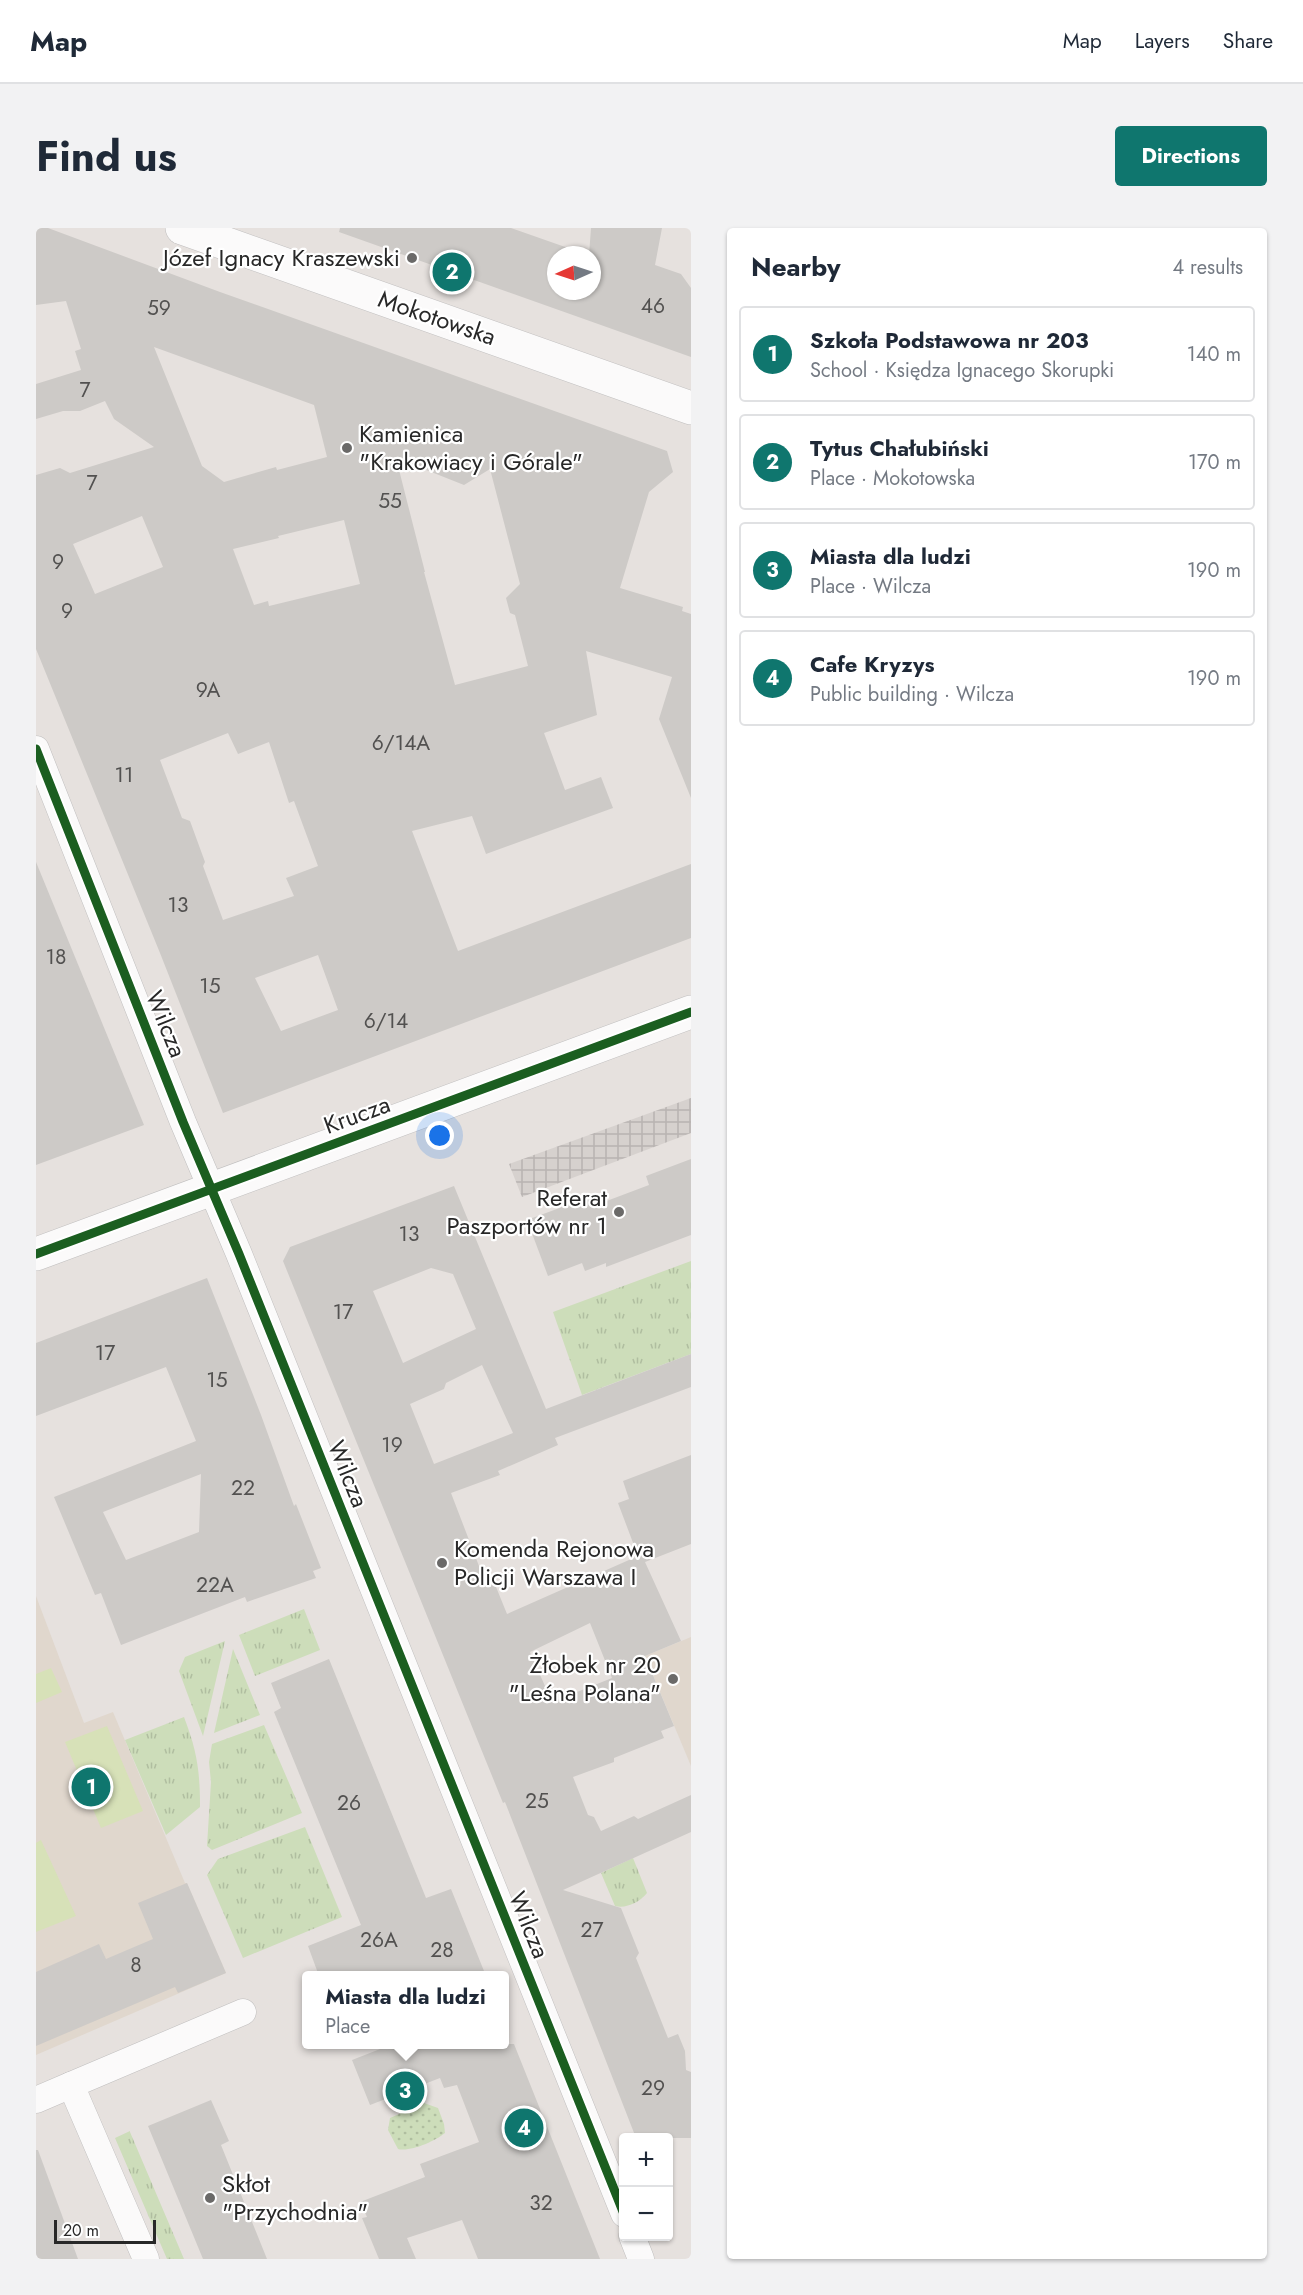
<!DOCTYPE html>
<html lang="en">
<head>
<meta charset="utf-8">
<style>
  body { margin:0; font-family:Jost,sans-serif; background:#f2f2f3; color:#1f2937 }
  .controls { position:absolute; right:18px; bottom:18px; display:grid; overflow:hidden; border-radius:6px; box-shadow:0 2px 4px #0004 }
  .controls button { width:54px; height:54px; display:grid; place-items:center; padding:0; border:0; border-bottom:2px solid #e0e1e3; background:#fff; color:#1f2937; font:30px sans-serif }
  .compass { position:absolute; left:511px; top:18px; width:54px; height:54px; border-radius:50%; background:#fff; box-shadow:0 2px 4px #0004; rotate:267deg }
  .scale { position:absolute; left:18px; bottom:15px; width:102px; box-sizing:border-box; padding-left:6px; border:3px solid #282828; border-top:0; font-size:16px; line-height:21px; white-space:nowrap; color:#282828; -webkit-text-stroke:4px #fff; paint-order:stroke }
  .you { position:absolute; left:404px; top:908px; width:21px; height:21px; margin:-15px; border:4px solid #fff; border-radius:50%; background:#1a73e8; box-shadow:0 0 0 9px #1a73e833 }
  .badge { display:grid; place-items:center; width:39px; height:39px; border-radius:50%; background:#0f766e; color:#fff; font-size:20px; font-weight:700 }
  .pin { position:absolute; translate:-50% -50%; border:3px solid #fff; box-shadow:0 2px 6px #0006 }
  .popup { position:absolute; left:266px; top:1743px; width:207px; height:78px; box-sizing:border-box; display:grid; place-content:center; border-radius:6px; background:#fff; filter:drop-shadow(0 2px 4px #0005); font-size:20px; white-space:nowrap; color:#747a83 }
  .popup b { font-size:22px; color:#1f2937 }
  .popup::after { content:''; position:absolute; left:50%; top:100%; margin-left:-12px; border:12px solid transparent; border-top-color:#fff }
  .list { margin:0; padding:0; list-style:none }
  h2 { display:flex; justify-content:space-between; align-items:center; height:78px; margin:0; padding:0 24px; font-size:26px }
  h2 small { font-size:20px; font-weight:400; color:#747a83 }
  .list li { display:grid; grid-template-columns:39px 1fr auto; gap:18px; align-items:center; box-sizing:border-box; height:96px; margin:0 12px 12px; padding:0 12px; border:2px solid #e0e1e3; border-radius:6px }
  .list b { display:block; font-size:22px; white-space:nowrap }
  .list p { margin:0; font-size:20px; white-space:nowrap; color:#747a83 }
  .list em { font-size:20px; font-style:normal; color:#747a83 }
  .map { position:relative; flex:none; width:655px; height:2031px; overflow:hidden; border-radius:6px }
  header { display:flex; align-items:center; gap:36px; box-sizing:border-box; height:84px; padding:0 30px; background:#fff; border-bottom:2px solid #e0e1e3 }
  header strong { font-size:28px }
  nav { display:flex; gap:33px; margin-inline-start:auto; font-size:21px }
  .intro { display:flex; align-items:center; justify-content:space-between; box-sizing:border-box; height:144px; padding:0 36px }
  h1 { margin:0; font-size:42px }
  .button { padding:15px 27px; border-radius:6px; background:#0f766e; color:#fff; font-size:21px; font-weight:700 }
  main { display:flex; gap:36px; padding:0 36px }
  aside { flex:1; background:#fff; border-radius:6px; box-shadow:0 2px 4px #0004 }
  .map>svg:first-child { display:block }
  .education { fill:#e0d7cd }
  .grass { fill:url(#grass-tufts) }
  .garden { fill:url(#garden-dots) }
  .pitch { fill:#d7e1b8 }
  .plaza { fill:url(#plaza-grid) }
  .building { fill:#cdcac7; fill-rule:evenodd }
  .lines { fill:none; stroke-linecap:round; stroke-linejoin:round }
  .street-casing { stroke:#c0bfbf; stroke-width:27 }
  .secondary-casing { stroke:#c0bfbf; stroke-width:34 }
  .street { stroke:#fbfafa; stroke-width:26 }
  .secondary { stroke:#fbfafa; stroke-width:33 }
  .cycleway-casing { stroke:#fff; stroke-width:13 }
  .cycleway { stroke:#1b5e20; stroke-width:9 }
  .poi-dot { fill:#6a6968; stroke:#fff; stroke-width:2 }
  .labels { text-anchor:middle; stroke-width:4.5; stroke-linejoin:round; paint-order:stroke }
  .number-label { font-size:21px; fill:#525150 }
  .poi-label { font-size:24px; fill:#282828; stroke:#fff; text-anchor:end }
  .street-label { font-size:24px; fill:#282828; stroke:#fff }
</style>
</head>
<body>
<header>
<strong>Map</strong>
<nav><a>Map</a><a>Layers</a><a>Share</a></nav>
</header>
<div class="intro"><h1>Find us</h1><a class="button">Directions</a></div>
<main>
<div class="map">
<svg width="655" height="2031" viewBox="0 0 655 2031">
  <defs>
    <pattern id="grass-tufts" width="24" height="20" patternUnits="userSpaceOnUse" patternTransform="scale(1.5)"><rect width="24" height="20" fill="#cdddba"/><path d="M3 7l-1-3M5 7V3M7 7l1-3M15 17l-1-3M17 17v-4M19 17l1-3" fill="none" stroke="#b0bea0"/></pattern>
    <pattern id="garden-dots" width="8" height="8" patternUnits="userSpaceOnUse" patternTransform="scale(1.5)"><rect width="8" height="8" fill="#cdddba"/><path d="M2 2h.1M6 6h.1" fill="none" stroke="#b0bea0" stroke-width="1.8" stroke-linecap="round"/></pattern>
    <pattern id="plaza-grid" width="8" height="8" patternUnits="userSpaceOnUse" patternTransform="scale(1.5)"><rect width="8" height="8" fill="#d6d1ce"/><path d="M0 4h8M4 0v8" fill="none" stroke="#b8b3b1"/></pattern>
  </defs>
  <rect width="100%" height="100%" fill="#e6e1de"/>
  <g class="education">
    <path d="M0,1368L48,1495L77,1484L149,1655H151L190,1745L0,1827Z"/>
    <path d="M655,1409V1538L609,1428Z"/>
  </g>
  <g class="grass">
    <path d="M655,1033V1126L546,1167L517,1084Z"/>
    <path d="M268,1381L284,1422L219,1448L203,1407Z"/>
    <path d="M189,1413L167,1508L143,1443L149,1429Z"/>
    <path d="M197,1421L224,1487L178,1505Z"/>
    <path d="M148,1489C161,1523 164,1543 164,1579L130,1607L89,1512Z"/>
    <path d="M228,1497L266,1585L176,1622L171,1618L175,1554L173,1534L176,1516Z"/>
    <path d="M269,1599L306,1689L207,1730L171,1647L182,1631Z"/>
    <path d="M597,1630L611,1665C604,1674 590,1681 579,1678L565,1645Z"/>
    <path d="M94,1903V1904L148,2031H131L79,1910Z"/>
  </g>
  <path class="garden" d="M388,1875L402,1880L408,1896L409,1905C399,1913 375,1924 362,1921L352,1902L354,1890Z"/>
  <g class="pitch">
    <path d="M15,1440L26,1464L0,1475V1446Z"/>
    <path d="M71,1498L107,1583L65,1600L29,1514Z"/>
    <path d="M5,1612L40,1688L0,1704V1615Z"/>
  </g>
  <path class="plaza" d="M655,870V905L486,969L473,936Z"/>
  <g class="building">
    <path d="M0,0H12L184,64L631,223L637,244L613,264L584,360L647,379L646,383L655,386V570L623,491L636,449L550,423L561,487L508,505L529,562L565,549L577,580L450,626L436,588L376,603L422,723L655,636V710L187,885L124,725L0,421V247L24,240L34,245L118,219L78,191L69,173L44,183H27L0,191V156L45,142L39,123L45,121L30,73L0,77ZM118,119L278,177L291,229L241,242L240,239L188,254L166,238ZM360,230L428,257L454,241L484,356L470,370L474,385L479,387L492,438L419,457L388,344H389ZM106,288L127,339L59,366L37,316ZM308,292L324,356L233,378L232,373L218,377L197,321L243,310L242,308ZM192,505L202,526L233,514L253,575L258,573L282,638L250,650L258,668L187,692L167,638L169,634L154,593L146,590L124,532ZM282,727L302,782L245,803L219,750Z"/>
    <path d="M304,0H475L552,27H520V63H556V27H553L555,0H626L619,37L645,46L655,60V129L303,4Z"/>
    <path d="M0,634L108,897L0,937Z"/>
    <path d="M655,931V1007L570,1039V1035L549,1043L546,1035L512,1048L491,992L556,968L560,977L613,957L610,948Z"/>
    <path d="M418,958L510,1181L655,1126V1159L519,1210L522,1217L462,1243L464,1247L415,1265L448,1351L456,1349L471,1386L602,1328L582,1275L593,1271L587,1253L655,1227V1316L609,1334L645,1413L609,1428L638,1498L625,1503L628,1510L578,1530V1534L537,1549L552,1587L558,1589L565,1603L598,1588L602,1591L655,1567V1604L527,1662L585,1680L603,1725L600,1730L632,1810L642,1806L649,1823L650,1842L655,1844V1910H600L469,1574L467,1575L247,1033L254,1019ZM395,1040L417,1046L440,1101L367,1135L337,1063ZM446,1137L477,1205L398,1236L374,1176L408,1161L410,1155ZM554,1395L576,1450L516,1474L494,1424Z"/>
    <path d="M171,1050L225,1187L258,1278L260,1276L285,1340L277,1343L280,1350L211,1374L209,1369L85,1417L65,1365L59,1367L18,1269L160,1213L130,1139L0,1188V1115ZM165,1246L163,1304L90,1332L67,1284Z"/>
    <path d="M293,1431L390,1670L415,1661L450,1748H283L272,1718L325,1697L238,1484L245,1480L235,1455Z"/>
    <path d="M151,1655L190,1745L142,1765L139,1759L0,1818V1744L63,1716L70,1731L117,1711L102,1675Z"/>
    <path d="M357,1816H478L564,2031H442L426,1992L371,2010L380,2031H343L326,1990L331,1989L324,1974L389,1949L384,1936L443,1914L421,1857L408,1860L404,1850L334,1877L316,1832Z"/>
    <path d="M175,1872L193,1913L185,1917L231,2031H167L112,1898Z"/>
    <path d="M0,1922H2L42,2031H0Z"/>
  </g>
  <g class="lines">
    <defs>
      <g id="street">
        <path d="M0,521L147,894L203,1026L588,1986"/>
        <path d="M35,1857L207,1784"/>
        <path d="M0,1872L35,1857L110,2031"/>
        <path d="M596,2008L605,2031"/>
      </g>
      <g id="secondary">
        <path d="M146,0L655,180"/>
        <path d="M0,1026L655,784"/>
      </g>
    </defs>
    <use href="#street" class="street-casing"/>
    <use href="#secondary" class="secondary-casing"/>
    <use href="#street" class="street"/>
    <use href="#secondary" class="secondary"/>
    <defs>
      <g id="cycleway">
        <path d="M0,521L147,894L203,1026L588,1986"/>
        <path d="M0,1026L655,784"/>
      </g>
    </defs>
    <use href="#cycleway" class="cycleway-casing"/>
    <use href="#cycleway" class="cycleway"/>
  </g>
  <g class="poi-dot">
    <circle cx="376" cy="30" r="6"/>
    <circle cx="311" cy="220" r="6"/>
    <circle cx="583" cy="984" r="6"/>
    <circle cx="406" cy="1335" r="6"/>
    <circle cx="637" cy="1451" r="6"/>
    <circle cx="174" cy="1970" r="6"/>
  </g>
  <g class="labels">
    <g class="number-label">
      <text x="617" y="85">46</text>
      <text x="123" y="87">59</text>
      <text x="49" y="169">7</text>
      <text x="56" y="262">7</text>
      <text x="354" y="280">55</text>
      <text x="22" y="341">9</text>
      <text x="31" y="390">9</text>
      <text x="172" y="469">9A</text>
      <text x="365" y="522">6/14A</text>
      <text x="88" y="554">11</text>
      <text x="142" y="684">13</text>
      <text x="20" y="736">18</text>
      <text x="174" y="765">15</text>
      <text x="350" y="800">6/14</text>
      <text x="373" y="1013">13</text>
      <text x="307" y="1091">17</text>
      <text x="69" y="1132">17</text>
      <text x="181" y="1159">15</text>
      <text x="356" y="1224">19</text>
      <text x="207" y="1267">22</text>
      <text x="179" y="1364">22A</text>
      <text x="501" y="1580">25</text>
      <text x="313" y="1582">26</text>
      <text x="556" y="1709">27</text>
      <text x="343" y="1719">26A</text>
      <text x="406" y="1729">28</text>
      <text x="100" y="1744">8</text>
      <text x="617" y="1867">29</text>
      <text x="505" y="1982">32</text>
    </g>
    <g class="poi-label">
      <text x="364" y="38">Józef Ignacy Kraszewski</text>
      <text x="323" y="214" text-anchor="start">Kamienica<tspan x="323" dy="28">"Krakowiacy i Górale"</tspan></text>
      <text x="571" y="978">Referat<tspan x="571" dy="28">Paszportów nr 1</tspan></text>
      <text x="418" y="1329" text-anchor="start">Komenda Rejonowa<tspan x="418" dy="28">Policji Warszawa I</tspan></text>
      <text x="625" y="1445">Żłobek nr 20<tspan x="625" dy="28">"Leśna Polana"</tspan></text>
      <text x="186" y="1964" text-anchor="start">Skłot<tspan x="186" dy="28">"Przychodnia"</tspan></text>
    </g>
    <g class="street-label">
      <text transform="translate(401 90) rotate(19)" y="8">Mokotowska</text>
      <text transform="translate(130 796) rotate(68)" y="8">Wilcza</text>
      <text transform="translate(321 887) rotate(-20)" y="8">Krucza</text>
      <text transform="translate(312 1246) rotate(68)" y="8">Wilcza</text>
      <text transform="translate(493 1697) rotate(68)" y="8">Wilcza</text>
    </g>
  </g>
</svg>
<div class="controls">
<button>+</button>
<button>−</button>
</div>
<svg class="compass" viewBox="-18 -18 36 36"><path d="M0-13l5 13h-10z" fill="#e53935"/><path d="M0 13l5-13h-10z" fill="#747a83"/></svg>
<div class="scale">20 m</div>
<div class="you"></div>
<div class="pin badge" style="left:55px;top:1559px">1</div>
<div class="pin badge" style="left:416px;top:44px">2</div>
<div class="pin badge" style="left:369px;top:1863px">3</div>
<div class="popup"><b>Miasta dla ludzi</b>Place</div>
<div class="pin badge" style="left:488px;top:1900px">4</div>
</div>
<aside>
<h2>Nearby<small>4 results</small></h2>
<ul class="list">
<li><span class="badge">1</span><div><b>Szkoła Podstawowa nr 203</b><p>School · Księdza Ignacego Skorupki</p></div><em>140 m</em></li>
<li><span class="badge">2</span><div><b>Tytus Chałubiński</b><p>Place · Mokotowska</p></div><em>170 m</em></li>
<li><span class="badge">3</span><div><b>Miasta dla ludzi</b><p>Place · Wilcza</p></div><em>190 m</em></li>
<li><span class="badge">4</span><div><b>Cafe Kryzys</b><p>Public building · Wilcza</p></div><em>190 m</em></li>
</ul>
</aside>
</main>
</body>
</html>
